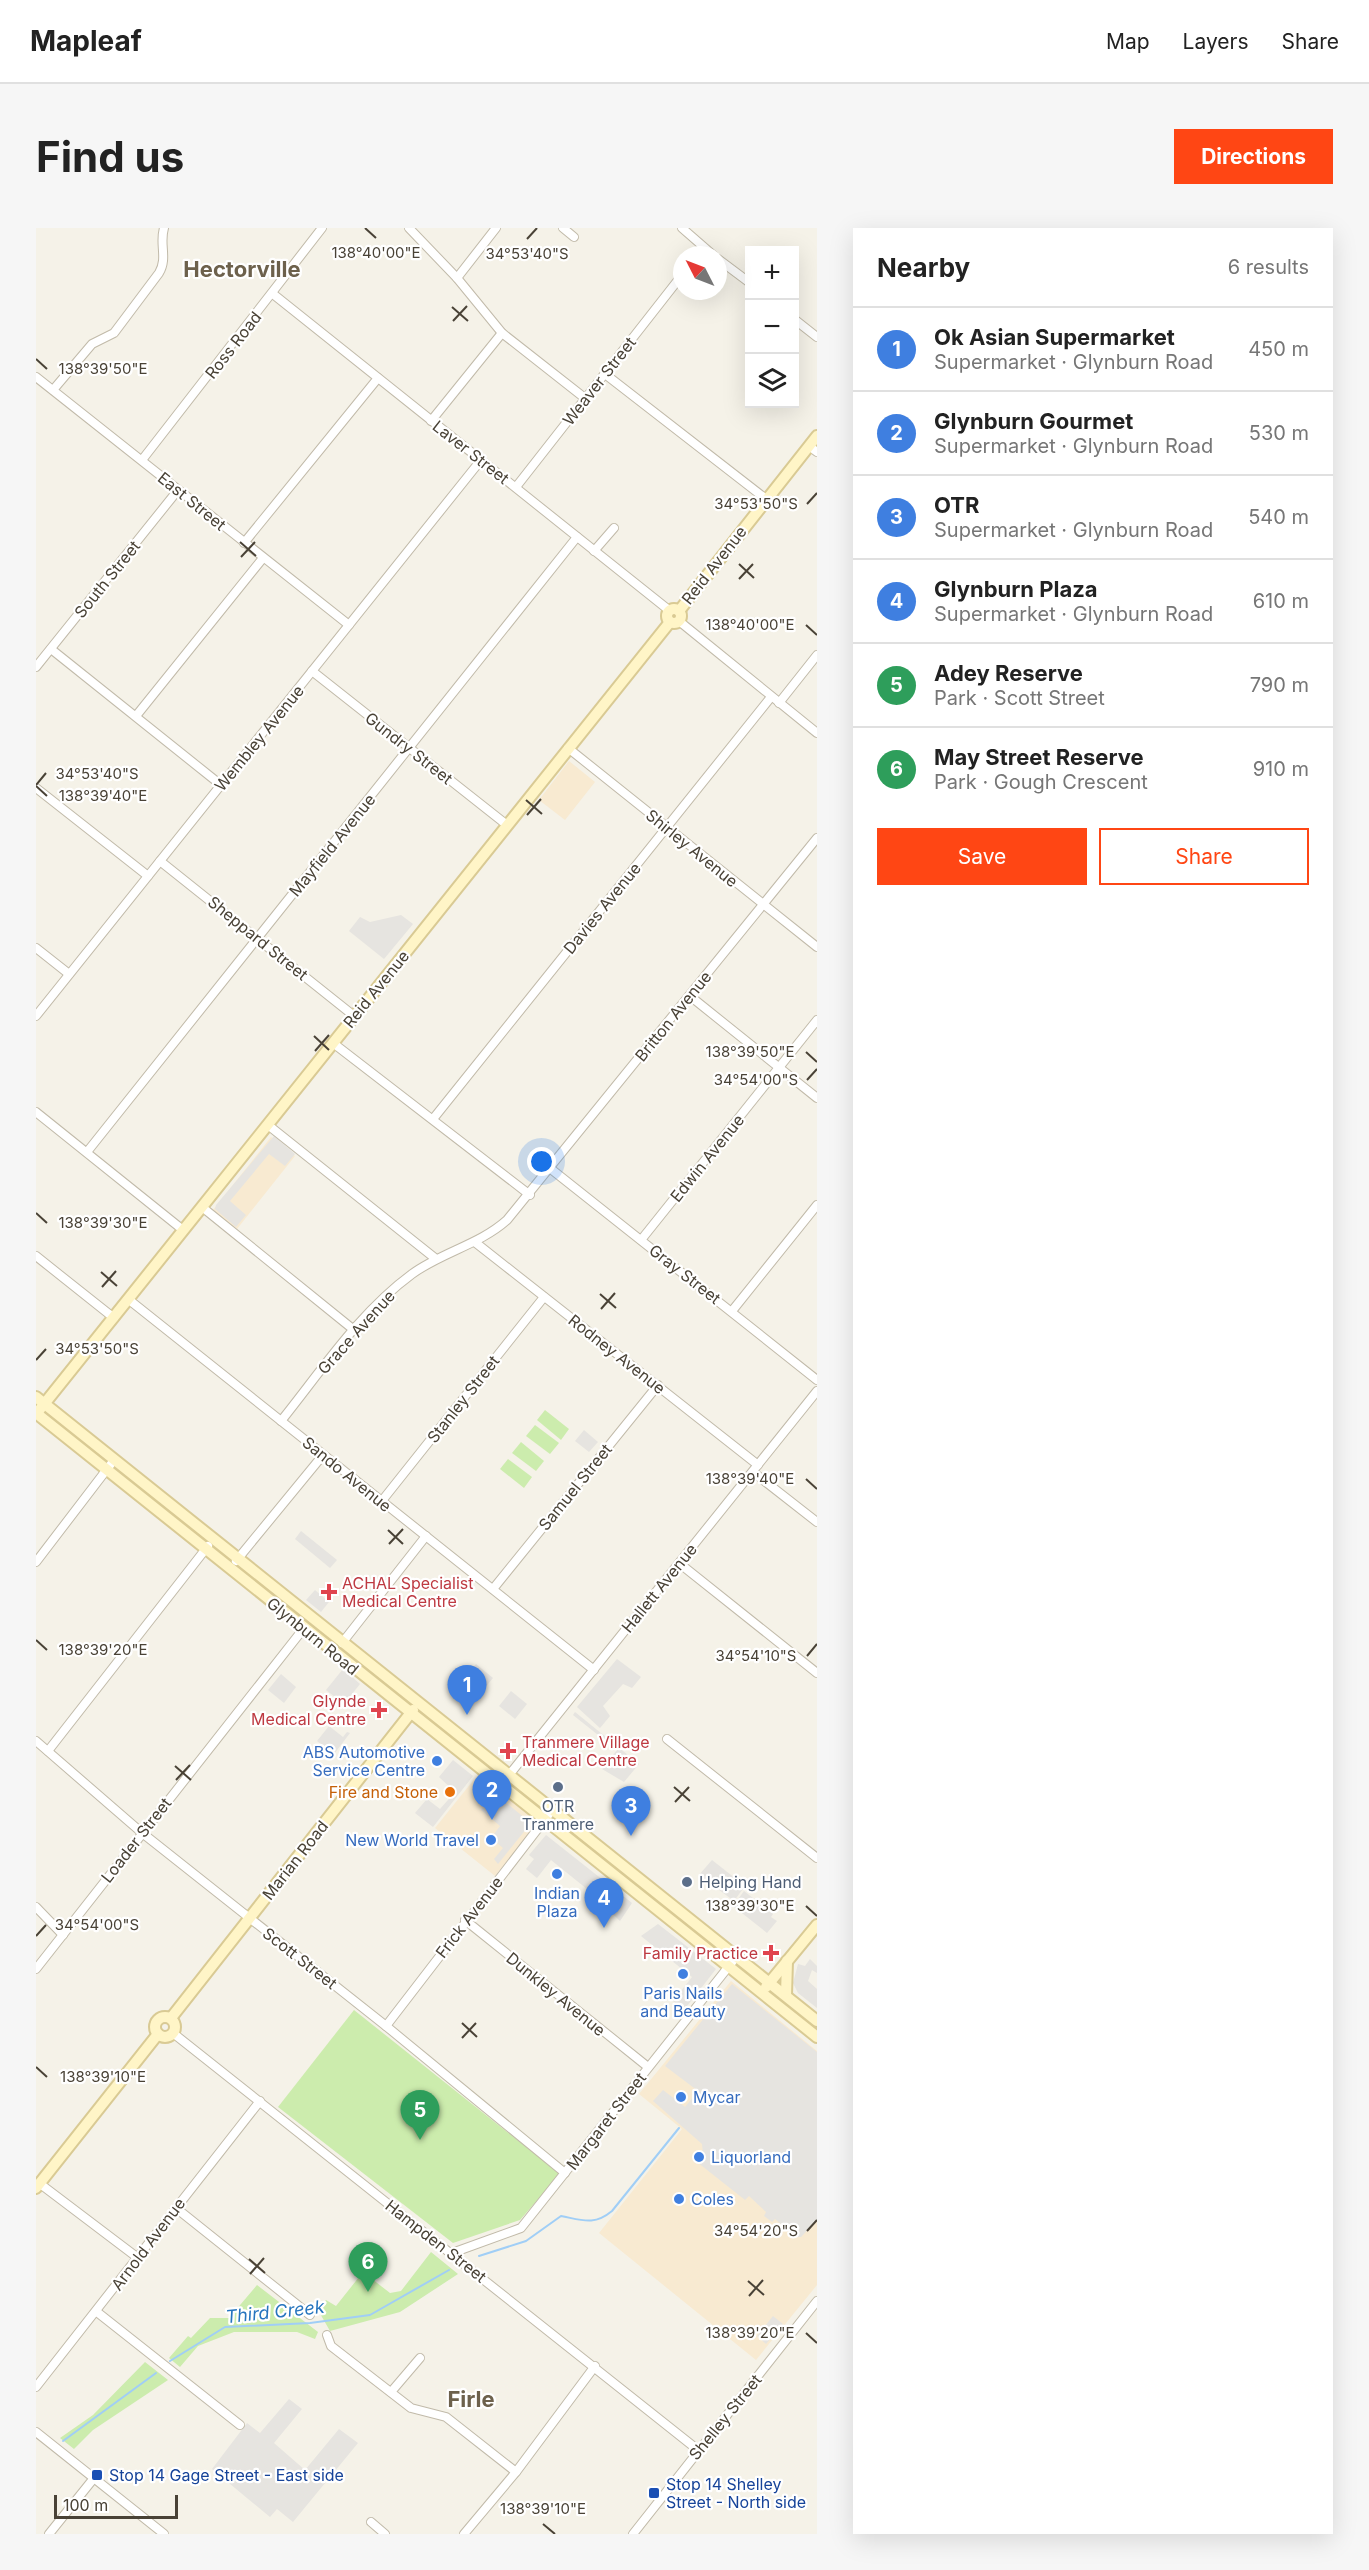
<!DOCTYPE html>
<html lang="en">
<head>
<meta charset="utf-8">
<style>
  body { margin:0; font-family:Inter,sans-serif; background:#f6f6f6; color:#222 }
  .controls { position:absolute; right:18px; top:18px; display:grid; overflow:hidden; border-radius:0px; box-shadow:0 6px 24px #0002 }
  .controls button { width:54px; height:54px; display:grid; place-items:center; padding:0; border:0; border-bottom:2px solid #e0e0e0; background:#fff; color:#222; font:30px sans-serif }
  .compass { position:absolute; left:637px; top:18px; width:54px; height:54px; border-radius:50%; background:#fff; box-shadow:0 6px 24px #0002; rotate:312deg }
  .scale { position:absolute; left:18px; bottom:15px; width:124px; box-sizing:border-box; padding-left:6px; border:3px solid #494236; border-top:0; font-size:16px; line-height:21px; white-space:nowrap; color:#494236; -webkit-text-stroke:4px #fff; paint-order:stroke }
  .you { position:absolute; left:506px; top:934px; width:21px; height:21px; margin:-15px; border:4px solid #fff; border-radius:50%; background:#1a73e8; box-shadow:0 0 0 9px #1a73e833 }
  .badge { display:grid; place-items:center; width:39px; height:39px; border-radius:50%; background:#ff4614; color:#fff; font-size:20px; font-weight:700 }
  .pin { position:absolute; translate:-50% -50px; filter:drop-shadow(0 2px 3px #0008) }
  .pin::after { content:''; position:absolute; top:32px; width:21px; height:18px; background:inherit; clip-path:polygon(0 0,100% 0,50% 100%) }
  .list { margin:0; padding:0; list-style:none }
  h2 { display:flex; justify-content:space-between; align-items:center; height:78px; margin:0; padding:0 24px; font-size:26px }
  h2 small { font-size:20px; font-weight:400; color:#767676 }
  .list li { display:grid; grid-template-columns:39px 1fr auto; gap:18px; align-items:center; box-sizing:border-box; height:84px; padding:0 24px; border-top:2px solid #e0e0e0 }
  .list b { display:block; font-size:22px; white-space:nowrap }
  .list p { margin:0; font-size:20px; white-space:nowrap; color:#767676 }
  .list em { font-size:20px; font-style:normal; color:#767676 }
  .actions { display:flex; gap:12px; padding:18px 24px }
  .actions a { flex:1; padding:14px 0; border:2px solid #ff4614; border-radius:0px; text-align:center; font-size:21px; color:#ff4614 }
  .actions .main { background:#ff4614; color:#fff }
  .icon { flex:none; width:33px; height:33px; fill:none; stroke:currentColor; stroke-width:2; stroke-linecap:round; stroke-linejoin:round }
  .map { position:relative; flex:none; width:781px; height:2306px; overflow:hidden; border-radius:0px }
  header { display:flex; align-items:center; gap:36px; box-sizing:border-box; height:84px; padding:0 30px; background:#fff; border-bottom:2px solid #e0e0e0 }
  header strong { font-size:28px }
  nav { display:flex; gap:33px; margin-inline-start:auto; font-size:21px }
  .intro { display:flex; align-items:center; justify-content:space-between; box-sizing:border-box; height:144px; padding:0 36px }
  h1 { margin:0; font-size:42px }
  .button { padding:15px 27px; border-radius:0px; background:#ff4614; color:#fff; font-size:21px; font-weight:700 }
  main { display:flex; gap:36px; padding:0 36px }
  aside { flex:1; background:#fff; border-radius:0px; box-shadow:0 6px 24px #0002 }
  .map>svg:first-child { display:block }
  .commercial { fill:#f8ead1 }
  .green { fill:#ccecad }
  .parking { fill:#e6e4e0 }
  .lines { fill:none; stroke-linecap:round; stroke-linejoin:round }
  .stream { stroke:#a0cef6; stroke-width:2 }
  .street-casing { stroke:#c1baa9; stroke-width:10 }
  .secondary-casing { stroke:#d9ca94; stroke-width:14 }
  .street { stroke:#fff; stroke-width:8 }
  .secondary { stroke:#fff5c7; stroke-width:10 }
  .ticks { fill:none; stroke:#494236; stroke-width:2 }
  .health-dot { fill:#e0444e; stroke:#fff; stroke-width:2 }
  .shop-dot { fill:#3f7fe0; stroke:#fff; stroke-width:2 }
  .service-dot { fill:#5c6f8a; stroke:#fff; stroke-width:2 }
  .food-dot { fill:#e8710a; stroke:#fff; stroke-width:2 }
  .transit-dot { fill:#1a4fb4; stroke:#fff; stroke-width:2 }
  .labels { text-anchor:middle; stroke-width:4.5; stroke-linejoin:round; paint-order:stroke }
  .street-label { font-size:16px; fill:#494236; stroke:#fff }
  .health-label { font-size:16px; fill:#be3a42; stroke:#fff; text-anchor:start }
  .shop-label { font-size:16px; fill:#366cbe; stroke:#fff; text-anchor:start }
  .food-label { font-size:16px; fill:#c56008; stroke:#fff; text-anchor:end }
  .service-label { font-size:16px; fill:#4e5e75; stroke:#fff }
  .transit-label { font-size:16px; fill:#164399; stroke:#fff; text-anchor:start }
  .water-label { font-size:18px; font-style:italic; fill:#2675be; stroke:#fff }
  .district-label { font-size:22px; font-weight:bold; fill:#6d614c; stroke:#fff }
  .ticks-label { font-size:15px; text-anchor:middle; fill:#494236; stroke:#fff; stroke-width:4.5; stroke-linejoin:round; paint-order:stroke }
</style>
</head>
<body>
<header>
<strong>Mapleaf</strong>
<nav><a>Map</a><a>Layers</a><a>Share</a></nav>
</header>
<div class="intro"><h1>Find us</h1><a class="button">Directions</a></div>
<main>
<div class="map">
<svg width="781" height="2306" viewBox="0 0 781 2306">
  <rect width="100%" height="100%" fill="#f5f2e8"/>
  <g class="commercial">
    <path d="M533,533L559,554L529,592L503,572Z"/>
    <path d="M235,909L259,928L201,1001L177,982Z"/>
    <path d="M444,1544L504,1592L459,1648L399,1600Z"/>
    <path d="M695,1753L781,1823V2057L720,2132L563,2005L646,1901L603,1866Z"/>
  </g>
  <g class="green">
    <path d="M509,1182L533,1201L525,1212L501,1192Z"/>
    <path d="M499,1197L523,1215L514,1226L490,1208Z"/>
    <path d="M485,1214L508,1233L500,1243L476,1225Z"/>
    <path d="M472,1231L496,1249L488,1260L464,1241Z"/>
    <path d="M318,1782L524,1946L484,1992L417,2015L242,1879Z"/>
    <path d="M395,2024L422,2046L364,2084L294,2103L282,2082L290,2072L300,2078L327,2044L354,2065L365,2063Z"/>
    <path d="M221,2057L282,2104L279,2111L261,2104H198L162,2118L144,2139L133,2130L152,2108L155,2110L174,2090H193Z"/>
    <path d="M109,2134L132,2152L57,2202L38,2221L24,2210L57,2187Z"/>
  </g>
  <g class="parking">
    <path d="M365,687L377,696L348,731L313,703L324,689L334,694Z"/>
    <path d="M238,908L259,926L249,938L233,926L194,973L210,987L200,999L179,981L180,977Z"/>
    <path d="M548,1202L562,1214L553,1224L539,1213Z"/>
    <path d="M265,1303L301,1332L294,1340L259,1311Z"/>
    <path d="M279,1362L293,1374L285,1384L270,1372Z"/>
    <path d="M581,1431L605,1449L596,1460L587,1456L567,1478L574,1488L564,1500L541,1479Z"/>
    <path d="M440,1436L457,1450L443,1467L426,1454Z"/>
    <path d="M307,1441L324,1456L308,1476L290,1462Z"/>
    <path d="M245,1446L260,1459L248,1475L232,1462Z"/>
    <path d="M475,1463L491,1476L479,1491L463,1478Z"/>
    <path d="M539,1484L603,1536L588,1554L566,1541L581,1522L537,1487Z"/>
    <path d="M293,1498L307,1509L311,1504L314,1505L298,1526L281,1513Z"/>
    <path d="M417,1532L437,1548L397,1599L379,1585L391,1571L404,1581L419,1564L403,1549Z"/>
    <path d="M447,1556L495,1595L462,1636L458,1631L467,1620L455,1610L464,1598L445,1582L449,1577L437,1567Z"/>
    <path d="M510,1607L596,1675L584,1693L551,1661L515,1632L501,1650L490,1641L498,1631L493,1627Z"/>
    <path d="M676,1632L709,1658L698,1673L663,1647Z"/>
    <path d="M708,1663L737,1686L735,1689L741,1693L731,1705L697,1678Z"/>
    <path d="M622,1696L680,1741L648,1782L637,1773L656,1749L605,1708Z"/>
    <path d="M774,1731L781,1738V1745L776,1742L772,1753L781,1761V1780L762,1765L757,1755L762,1736L769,1738Z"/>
    <path d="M696,1756L781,1824V1992L765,2009H760L739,1991L736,1994L728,1988L730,1984L713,1968L709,1972L661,1934L667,1926L666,1916L617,1873L627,1862L649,1879L662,1863L629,1838Z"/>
    <path d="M737,2088L747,2096L730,2116L721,2108Z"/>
    <path d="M253,2171L266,2181L238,2215L269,2242L303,2201L322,2215L257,2294L241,2281L234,2289L176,2241L211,2195L224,2205Z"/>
  </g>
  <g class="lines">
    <g class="stream">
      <path d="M443,2028L490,2013L525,1988C546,1992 558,1998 576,1983L643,1900"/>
      <path d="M134,2133L189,2099L274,2095L334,2087L413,2042"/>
      <path d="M27,2213L120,2145"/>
    </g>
    <defs>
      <g id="street">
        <path d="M373,0L421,50L466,105L550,171"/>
        <path d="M527,0L538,9"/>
        <path d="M646,0L677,27"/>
        <path d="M661,27L667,19"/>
        <path d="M682,31L714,55"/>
        <path d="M421,50L460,0"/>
        <path d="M237,66L634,383"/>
        <path d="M758,91L781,109"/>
        <path d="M569,146L730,271"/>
        <path d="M0,149L313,397"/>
        <path d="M17,162L56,116L78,105L123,45C132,30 123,16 128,0"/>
        <path d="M395,193L466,105"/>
        <path d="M773,218L781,224"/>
        <path d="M106,232L286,0"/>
        <path d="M480,259L646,47"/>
        <path d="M208,315L342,150"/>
        <path d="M558,323L578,300"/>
        <path d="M643,393L781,505"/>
        <path d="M15,421L185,557"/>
        <path d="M0,439L142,262"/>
        <path d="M276,443L471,597"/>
        <path d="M743,475L781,427"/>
        <path d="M100,488L227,330"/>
        <path d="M532,520L781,719"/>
        <path d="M0,560L112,648"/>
        <path d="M124,633L318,788"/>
        <path d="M0,720L33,746"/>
        <path d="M654,768L781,870"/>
        <path d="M0,788L445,232"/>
        <path d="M297,815L494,967"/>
        <path d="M0,884L147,1002"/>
        <path d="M397,891L735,469"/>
        <path d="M232,897L400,1031"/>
        <path d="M51,924L541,309"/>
        <path d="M515,941L781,1152"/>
        <path d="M166,979L318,1102"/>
        <path d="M605,1012L781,792"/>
        <path d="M440,1015L722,1237"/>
        <path d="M0,1028L78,1090"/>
        <path d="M92,1071L558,1442"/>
        <path d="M696,1083L781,977"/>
        <path d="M245,1193C286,1142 323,1085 376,1046C406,1024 443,1017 471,992L781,610"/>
        <path d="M717,1244L781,1294"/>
        <path d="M345,1274L508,1069"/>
        <path d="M200,1333L287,1227"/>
        <path d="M0,1334L78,1232"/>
        <path d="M643,1335L781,1445"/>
        <path d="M457,1361L622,1157"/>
        <path d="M306,1415L390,1308"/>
        <path d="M631,1511L781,1630"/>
        <path d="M0,1513L105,1604L350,1798L529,1945"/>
        <path d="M12,1523L172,1318"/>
        <path d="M465,1557L781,1163"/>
        <path d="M0,1679L27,1707"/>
        <path d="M429,1692L612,1839"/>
        <path d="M0,1741L268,1400"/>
        <path d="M350,1798L517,1581"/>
        <path d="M137,1805L662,2222"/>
        <path d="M3,1955L102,2030"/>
        <path d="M140,1980L274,2087"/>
        <path d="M416,2025L485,2000L701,1728"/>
        <path d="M61,2084L204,2197"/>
        <path d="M291,2107L295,2118L375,2180L410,2189L480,2244"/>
        <path d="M0,2159L224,1873"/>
        <path d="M355,2164L384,2130"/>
        <path d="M0,2204L128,2306"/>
        <path d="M335,2294L349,2306"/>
        <path d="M13,2306L58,2250"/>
        <path d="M428,2306L480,2244L559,2138"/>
        <path d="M597,2306L781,2073"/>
      </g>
      <g id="secondary">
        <circle cx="638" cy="388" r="7"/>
        <path d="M643,383L781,208"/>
        <path d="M0,1169L781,1793"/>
        <path d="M0,1185L781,1809"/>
        <path d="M1,1185L634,394"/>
        <path d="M730,1759L781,1697"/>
        <path d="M750,1767L751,1733"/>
        <circle cx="129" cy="1799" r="10"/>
        <path d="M135,1790L377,1482"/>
        <path d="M0,1960L122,1806"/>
      </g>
    </defs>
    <use href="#street" class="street-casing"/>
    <use href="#secondary" class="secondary-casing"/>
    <use href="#street" class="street"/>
    <use href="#secondary" class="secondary"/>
  </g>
  <path class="ticks" d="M329,0L340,10M491,11L501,0M416,79L432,93M417,93L431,78M0,131L11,141M771,276L781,265M204,314L220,328M205,329L219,314M703,336L718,350M703,351L717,336M770,397L781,407M0,557L10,545M0,558L11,568M490,572L506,586M491,587L505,571M278,808L293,822M279,823L293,807M770,824L781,834M771,852L781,841M0,985L11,995M65,1044L81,1058M66,1059L80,1043M564,1066L580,1080M565,1081L579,1065M0,1132L10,1121M770,1251L781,1261M352,1302L367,1316M353,1316L367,1301M0,1412L11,1422M771,1428L781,1416M139,1538L155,1552M140,1552L154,1537M638,1559L654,1573M639,1574L653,1559M770,1678L781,1688M0,1708L10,1697M426,1795L441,1809M426,1810L440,1795M0,1839L11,1849M771,2003L781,1992M213,2031L229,2045M214,2046L228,2030M712,2053L728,2067M713,2068L727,2052M770,2105L781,2115M507,2296L519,2306"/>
  <g class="health-dot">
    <path d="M290 1355h6v6h6v6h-6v6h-6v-6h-6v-6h6z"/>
    <path d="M340 1473h6v6h6v6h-6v6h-6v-6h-6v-6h6z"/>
    <path d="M469 1514h6v6h6v6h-6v6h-6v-6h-6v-6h6z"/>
    <path d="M732 1716h6v6h6v6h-6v6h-6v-6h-6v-6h6z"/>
  </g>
  <g class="shop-dot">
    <circle cx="401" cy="1533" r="6"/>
    <circle cx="455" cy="1612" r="6"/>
    <circle cx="521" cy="1646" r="6"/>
    <circle cx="647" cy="1746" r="6"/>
    <circle cx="645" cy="1869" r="6"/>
    <circle cx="663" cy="1929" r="6"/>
    <circle cx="643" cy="1971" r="6"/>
  </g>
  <g class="service-dot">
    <circle cx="522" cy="1559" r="6"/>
    <circle cx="651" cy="1654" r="6"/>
  </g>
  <circle class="food-dot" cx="414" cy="1564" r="6"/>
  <g class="transit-dot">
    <rect x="55" y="2241" width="12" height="12" rx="3"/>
    <rect x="612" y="2259" width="12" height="12" rx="3"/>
  </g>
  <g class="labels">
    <g class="street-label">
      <text transform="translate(197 117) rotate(-52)" y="6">Ross Road</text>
      <text transform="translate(563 153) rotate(-52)" y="6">Weaver Street</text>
      <text transform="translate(435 224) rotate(38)" y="6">Laver Street</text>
      <text transform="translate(156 273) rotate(39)" y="6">East Street</text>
      <text transform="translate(678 337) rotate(-52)" y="6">Reid Avenue</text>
      <text transform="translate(71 351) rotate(-51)" y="6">South Street</text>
      <text transform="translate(223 510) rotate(-51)" y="6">Wembley Avenue</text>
      <text transform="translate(373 520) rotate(38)" y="6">Gundry Street</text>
      <text transform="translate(296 617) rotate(-51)" y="6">Mayfield Avenue</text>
      <text transform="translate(656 620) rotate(39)" y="6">Shirley Avenue</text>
      <text transform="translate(566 680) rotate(-51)" y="6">Davies Avenue</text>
      <text transform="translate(222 710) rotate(39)" y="6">Sheppard Street</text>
      <text transform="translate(340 761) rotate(-51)" y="6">Reid Avenue</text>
      <text transform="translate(637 788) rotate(-51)" y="6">Britton Avenue</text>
      <text transform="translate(671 930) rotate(-51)" y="6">Edwin Avenue</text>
      <text transform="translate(649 1046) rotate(38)" y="6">Gray Street</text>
      <text transform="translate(320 1104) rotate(-48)" y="6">Grace Avenue</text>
      <text transform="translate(581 1126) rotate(38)" y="6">Rodney Avenue</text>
      <text transform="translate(427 1171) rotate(-52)" y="6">Stanley Street</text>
      <text transform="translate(311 1246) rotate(39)" y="6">Sando Avenue</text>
      <text transform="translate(539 1259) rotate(-51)" y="6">Samuel Street</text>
      <text transform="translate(623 1360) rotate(-51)" y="6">Hallett Avenue</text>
      <text transform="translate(277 1408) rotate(39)" y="6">Glynburn Road</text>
      <text transform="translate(100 1612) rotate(-52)" y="6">Loader Street</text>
      <text transform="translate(259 1632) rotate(-52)" y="6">Marian Road</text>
      <text transform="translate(433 1689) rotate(-52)" y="6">Frick Avenue</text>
      <text transform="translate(264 1730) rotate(38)" y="6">Scott Street</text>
      <text transform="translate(520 1766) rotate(39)" y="6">Dunkley Avenue</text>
      <text transform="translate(570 1893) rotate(-52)" y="6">Margaret Street</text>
      <text transform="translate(400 2013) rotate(38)" y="6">Hampden Street</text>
      <text transform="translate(112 2016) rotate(-53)" y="6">Arnold Avenue</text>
      <text transform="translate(689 2189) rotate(-51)" y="6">Shelley Street</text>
    </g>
    <g class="health-label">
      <text x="306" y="1361">ACHAL Specialist<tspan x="306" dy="18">Medical Centre</tspan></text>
      <text x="330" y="1479" text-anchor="end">Glynde<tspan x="330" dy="18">Medical Centre</tspan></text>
      <text x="486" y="1520">Tranmere Village<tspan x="486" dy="18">Medical Centre</tspan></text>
      <text x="722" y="1731" text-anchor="end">Family Practice</text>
    </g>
    <g class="shop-label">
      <text x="389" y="1530" text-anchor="end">ABS Automotive<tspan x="389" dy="18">Service Centre</tspan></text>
      <text x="443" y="1618" text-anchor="end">New World Travel</text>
      <text x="521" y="1671" text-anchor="middle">Indian<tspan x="521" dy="18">Plaza</tspan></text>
      <text x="647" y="1771" text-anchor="middle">Paris Nails<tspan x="647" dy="18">and Beauty</tspan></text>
      <text x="657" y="1875">Mycar</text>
      <text x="675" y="1935">Liquorland</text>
      <text x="655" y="1977">Coles</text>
    </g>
    <g class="food-label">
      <text x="402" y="1570">Fire and Stone</text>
    </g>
    <g class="service-label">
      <text x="522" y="1584">OTR<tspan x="522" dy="18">Tranmere</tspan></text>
      <text x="663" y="1660" text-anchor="start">Helping Hand</text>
    </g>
    <g class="transit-label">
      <text x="73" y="2253">Stop 14 Gage Street - East side</text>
      <text x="630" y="2262">Stop 14 Shelley<tspan x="630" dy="18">Street - North side</tspan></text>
    </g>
    <g class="water-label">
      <text transform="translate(239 2084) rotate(-6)" y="6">Third Creek</text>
    </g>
    <g class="district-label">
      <text x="206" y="49">Hectorville</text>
      <text x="435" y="2179">Firle</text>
    </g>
  </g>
  <g class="ticks-label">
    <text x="340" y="30">138°40'00"E</text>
    <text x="491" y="31">34°53'40"S</text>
    <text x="67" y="146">138°39'50"E</text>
    <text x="720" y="281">34°53'50"S</text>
    <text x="714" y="402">138°40'00"E</text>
    <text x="61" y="551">34°53'40"S</text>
    <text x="67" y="573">138°39'40"E</text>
    <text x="714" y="829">138°39'50"E</text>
    <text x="720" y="857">34°54'00"S</text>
    <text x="67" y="1000">138°39'30"E</text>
    <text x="61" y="1126">34°53'50"S</text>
    <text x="714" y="1256">138°39'40"E</text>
    <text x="67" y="1427">138°39'20"E</text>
    <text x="720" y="1433">34°54'10"S</text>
    <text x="714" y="1683">138°39'30"E</text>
    <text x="61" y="1702">34°54'00"S</text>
    <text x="67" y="1854">138°39'10"E</text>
    <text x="720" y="2008">34°54'20"S</text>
    <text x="714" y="2110">138°39'20"E</text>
    <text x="507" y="2286">138°39'10"E</text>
  </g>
</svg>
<div class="controls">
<button>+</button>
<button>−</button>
<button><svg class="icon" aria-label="layers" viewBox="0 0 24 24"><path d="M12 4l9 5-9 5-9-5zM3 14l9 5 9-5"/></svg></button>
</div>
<svg class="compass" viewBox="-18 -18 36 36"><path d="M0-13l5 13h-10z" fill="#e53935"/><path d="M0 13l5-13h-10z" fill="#767676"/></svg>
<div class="scale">100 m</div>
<div class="you"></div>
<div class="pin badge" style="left:431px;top:1487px;background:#3f7fe0">1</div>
<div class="pin badge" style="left:456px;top:1592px;background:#3f7fe0">2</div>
<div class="pin badge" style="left:595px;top:1608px;background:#3f7fe0">3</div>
<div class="pin badge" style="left:568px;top:1700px;background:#3f7fe0">4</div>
<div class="pin badge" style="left:384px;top:1912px;background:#2e9e5b">5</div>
<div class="pin badge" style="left:332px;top:2064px;background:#2e9e5b">6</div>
</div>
<aside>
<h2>Nearby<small>6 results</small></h2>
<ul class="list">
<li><span class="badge" style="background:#3f7fe0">1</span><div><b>Ok Asian Supermarket</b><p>Supermarket · Glynburn Road</p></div><em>450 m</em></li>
<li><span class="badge" style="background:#3f7fe0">2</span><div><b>Glynburn Gourmet</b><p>Supermarket · Glynburn Road</p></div><em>530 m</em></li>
<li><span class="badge" style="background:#3f7fe0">3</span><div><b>OTR</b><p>Supermarket · Glynburn Road</p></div><em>540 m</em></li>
<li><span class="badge" style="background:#3f7fe0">4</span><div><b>Glynburn Plaza</b><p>Supermarket · Glynburn Road</p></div><em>610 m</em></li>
<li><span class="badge" style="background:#2e9e5b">5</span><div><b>Adey Reserve</b><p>Park · Scott Street</p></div><em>790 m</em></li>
<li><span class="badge" style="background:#2e9e5b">6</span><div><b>May Street Reserve</b><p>Park · Gough Crescent</p></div><em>910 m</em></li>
</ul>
<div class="actions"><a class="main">Save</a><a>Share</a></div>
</aside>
</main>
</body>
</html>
